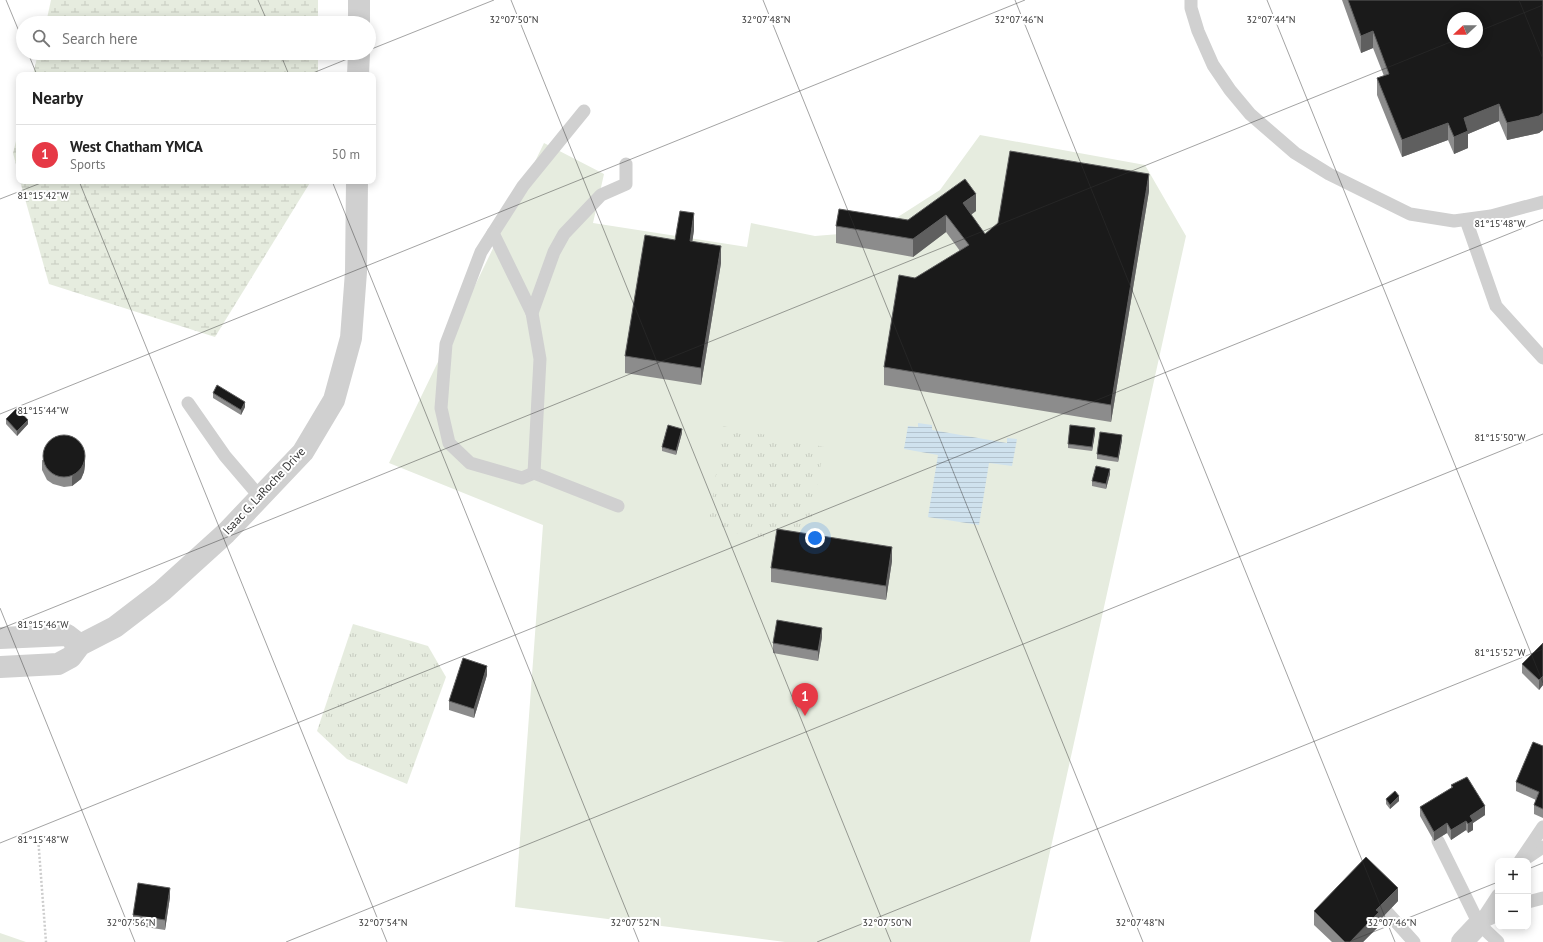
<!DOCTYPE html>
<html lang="en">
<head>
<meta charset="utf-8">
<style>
  body { margin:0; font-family:"PT Sans",sans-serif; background:#f2f2f2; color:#222 }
  .controls { position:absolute; right:12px; bottom:12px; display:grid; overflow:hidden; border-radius:8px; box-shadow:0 2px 10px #0003 }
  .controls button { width:36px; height:36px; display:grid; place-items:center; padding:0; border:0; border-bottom:1px solid #e0e0e0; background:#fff; color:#222; font:20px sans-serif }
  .compass { position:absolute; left:1447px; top:12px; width:36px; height:36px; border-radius:50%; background:#fff; box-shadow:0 2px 10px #0003; rotate:248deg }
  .you { position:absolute; left:815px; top:538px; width:14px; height:14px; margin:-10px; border:3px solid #fff; border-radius:50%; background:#1a73e8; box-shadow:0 0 0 6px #1a73e833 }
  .badge { display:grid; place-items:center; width:26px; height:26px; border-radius:50%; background:#e63946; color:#fff; font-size:13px; font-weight:700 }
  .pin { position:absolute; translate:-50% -33px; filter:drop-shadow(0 1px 2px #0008) }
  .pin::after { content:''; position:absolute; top:21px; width:14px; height:12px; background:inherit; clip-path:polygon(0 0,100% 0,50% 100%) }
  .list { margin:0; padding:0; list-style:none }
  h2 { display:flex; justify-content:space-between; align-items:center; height:52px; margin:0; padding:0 16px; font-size:17px }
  h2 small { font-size:13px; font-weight:400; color:#767676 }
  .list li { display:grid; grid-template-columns:26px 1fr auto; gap:12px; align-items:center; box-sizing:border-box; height:60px; padding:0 16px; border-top:1px solid #e0e0e0 }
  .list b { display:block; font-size:15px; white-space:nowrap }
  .list p { margin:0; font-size:13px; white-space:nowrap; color:#767676 }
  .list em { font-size:13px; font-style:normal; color:#767676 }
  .icon { flex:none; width:22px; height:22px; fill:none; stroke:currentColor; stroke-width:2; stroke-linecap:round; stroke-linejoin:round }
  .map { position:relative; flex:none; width:1543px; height:942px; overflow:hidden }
  .search { position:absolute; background:#fff; box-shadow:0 2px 10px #0003; left:16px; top:16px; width:360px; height:44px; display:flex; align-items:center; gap:10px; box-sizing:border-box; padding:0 14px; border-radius:22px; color:#767676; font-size:15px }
  .panel { position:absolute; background:#fff; box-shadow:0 2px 10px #0003; left:16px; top:72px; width:360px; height:112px; border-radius:8px }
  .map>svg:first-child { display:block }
  .grass { fill:#e6ecdf }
  .wetland { fill:url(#wetland-marsh) }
  .park { fill:url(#park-tufts) }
  .water { fill:url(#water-rules) }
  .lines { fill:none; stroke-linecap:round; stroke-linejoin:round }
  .path { stroke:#cdcdcd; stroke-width:2.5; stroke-dasharray:2 2; stroke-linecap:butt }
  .lane { stroke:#d0d0d0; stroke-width:13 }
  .street { stroke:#d0d0d0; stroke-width:22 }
  .wall { fill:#8c8c8c }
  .shaded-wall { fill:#5f5f5f }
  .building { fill:#1a1a1a; stroke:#5f5f5f; fill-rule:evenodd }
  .ticks { fill:none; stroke:#333; stroke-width:1; stroke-opacity:0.45 }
  .labels { text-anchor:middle; stroke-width:4; stroke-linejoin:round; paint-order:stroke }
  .street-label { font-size:12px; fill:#333; stroke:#fff }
  .ticks-label { font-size:10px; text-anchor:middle; fill:#333; stroke:#fff; stroke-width:4; stroke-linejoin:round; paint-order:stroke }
</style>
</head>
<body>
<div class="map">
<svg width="1543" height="942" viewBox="0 0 1543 942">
  <defs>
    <pattern id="wetland-marsh" width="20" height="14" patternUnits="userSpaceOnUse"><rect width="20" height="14" fill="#e6ecdf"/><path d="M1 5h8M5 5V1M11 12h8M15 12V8" fill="none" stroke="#c6cbc0"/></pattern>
    <pattern id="park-tufts" width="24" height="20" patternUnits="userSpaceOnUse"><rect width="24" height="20" fill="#e6ecdf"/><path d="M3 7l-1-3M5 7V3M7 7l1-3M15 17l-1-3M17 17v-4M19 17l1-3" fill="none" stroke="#c6cbc0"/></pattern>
    <pattern id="water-rules" width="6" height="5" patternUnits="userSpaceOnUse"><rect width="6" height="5" fill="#cfe2ee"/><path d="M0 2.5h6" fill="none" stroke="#b2c2cd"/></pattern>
  </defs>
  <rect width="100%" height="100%" fill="#fff"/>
  <g class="grass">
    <path d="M980,135L1145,165L1186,236L1030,942H785L515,907L543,525L389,463L544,143L604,174L593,223L747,247L751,223L815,236L876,231L940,190Z"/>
    <path d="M0,933L26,942H0Z"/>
  </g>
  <g class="wetland">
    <path d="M51,0H318V23H46Z"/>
    <path d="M38,53H318V75H33Z"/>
    <path d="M19,129V176L13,153Z"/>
    <path d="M20,181H311L215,337L49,284Z"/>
  </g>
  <g class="park">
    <path d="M723,426L824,447L807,543L708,529Z"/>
    <path d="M353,624L428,646L446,677L407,784L347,759L317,731Z"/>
  </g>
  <path class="water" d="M918,423L932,425V430L1007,443V438L1017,439L1012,466L989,463L979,525L928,517L938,455L904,449L908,426L918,427Z"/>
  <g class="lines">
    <path class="path" d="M38,837L46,942"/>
    <g class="lane">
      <path d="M1191,0V8L1198,31L1213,65L1230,90L1250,114L1295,153L1329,174L1410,214L1454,221L1491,216L1543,202"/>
      <path d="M584,111L523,186L481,252L446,344L441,408L449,443L470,463L522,478L534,473L618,506"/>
      <path d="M1466,220L1496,306L1543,358"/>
      <path d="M493,233L532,313L540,359L534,473"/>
      <path d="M532,313L554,252L564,234L601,195L626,184V164"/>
      <path d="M188,403L225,456L260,497"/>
      <path d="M1438,841L1479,924L1498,942"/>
      <path d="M1525,859L1543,847"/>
      <path d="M1520,861L1543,827"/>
      <path d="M1528,902L1543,898"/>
      <path d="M1387,912L1414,942"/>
      <path d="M1479,924L1498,895"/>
      <path d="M1479,924L1498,915"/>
    </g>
    <g class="street">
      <path d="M359,23V0"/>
      <path d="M358,75L359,53"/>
      <path d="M0,638L67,635L80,645"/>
      <path d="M0,667L58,664L71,657L80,645L115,627L162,591L226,533L303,452L334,400L351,338L356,272L357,181"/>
      <path d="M1462,942L1479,924"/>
    </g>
  </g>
  <g class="wall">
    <path d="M1342,0H1543V130L1539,133L1507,140L1499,121L1468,134V148L1454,154L1448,140L1402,157L1377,95V78L1384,76L1373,48L1361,53Z"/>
    <path d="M1149,191L1111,422L884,385V367L915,278L960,251L946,232L913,257L836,243V226L908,220L976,211L971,215L985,234Z"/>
    <path d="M694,230L692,241L721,263L701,385L625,373V356L675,240Z"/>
    <path d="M213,393L245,407L241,415L213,398Z"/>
    <path d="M6,419L28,424L17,436L6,424Z"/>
    <path d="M682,433L676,455L662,451V447Z"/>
    <path d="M1095,433L1092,451L1068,448V444Z"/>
    <path d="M1122,440L1118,462L1097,459V454Z"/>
    <path d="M42,460L85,465L84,472L81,479L72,486L64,487L53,484L47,480L42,470Z"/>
    <path d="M1110,474L1106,489L1092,486V481Z"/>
    <path d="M892,561L886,600L771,582V568Z"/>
    <path d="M822,637L818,661L773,653V643Z"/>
    <path d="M1543,643V685L1539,690L1522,673V664Z"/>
    <path d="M487,675L474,718L449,710V701Z"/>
    <path d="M1543,746V818L1534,814V805L1536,800L1516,791V782Z"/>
    <path d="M1451,785L1485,815L1473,823V830L1468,833L1466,830L1451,840L1447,833L1434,841L1420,816V807L1451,788Z"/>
    <path d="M1386,799L1399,801L1390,809L1386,804Z"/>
    <path d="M170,897L165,930L133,925V915Z"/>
    <path d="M1398,901L1379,921V926L1363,942H1332L1314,925V911Z"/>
  </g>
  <g class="shaded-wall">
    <path d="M1373,31V48L1361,53V36Z"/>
    <path d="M1499,104V121L1468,134V148L1454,154V137L1464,118Z"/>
    <path d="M1543,113V130L1539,133L1507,140V123Z"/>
    <path d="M1448,123V140L1402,157V140Z"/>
    <path d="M1149,174V191L1111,422V405Z"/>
    <path d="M976,194V211L963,220V203Z"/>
    <path d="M694,213V230L690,258V241Z"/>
    <path d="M946,215V232L913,257V239Z"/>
    <path d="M721,246V263L701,385V368Z"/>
    <path d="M245,402V407L241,415V410Z"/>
    <path d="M28,420V424L17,436V431Z"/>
    <path d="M1095,428V433L1092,451V447Z"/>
    <path d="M682,429V433L676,455V451Z"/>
    <path d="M1122,435V440L1118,462V458Z"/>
    <path d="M85,456V465L84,472L81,479L72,486V477Z"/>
    <path d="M1110,469V474L1106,489V484Z"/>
    <path d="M892,547V561L886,600V586Z"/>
    <path d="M822,628V637L818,661V651Z"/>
    <path d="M487,666V675L474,718V709Z"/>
    <path d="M1543,676V685L1539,690V680Z"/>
    <path d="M1399,796V801L1390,809V805Z"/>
    <path d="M1485,806V815L1473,823V830L1468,833V824L1470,816Z"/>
    <path d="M1466,821V830L1451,840V830Z"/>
    <path d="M1447,823V833L1434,841V832Z"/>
    <path d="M170,888V897L165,930V920Z"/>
    <path d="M1398,888V901L1379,921V926L1363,942H1350L1376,910Z"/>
  </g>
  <g class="building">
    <path d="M1348,0H1543V113L1539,116L1507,123L1499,104L1464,118L1468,131L1454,137L1448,123L1402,140L1377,78L1389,74L1373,31L1361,36ZM1453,18H1477V42H1453Z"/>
    <path d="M1010,151L1149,174L1111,405L884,367L899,275L915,278L969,245L946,215L913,239L836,226L839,209L908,220L965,179L976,194L963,203L985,234L998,223Z"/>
    <path d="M680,211L694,213L690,241L721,246L701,368L625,356L645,235L675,240Z"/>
    <path d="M217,385L245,402L241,410L213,393Z"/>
    <path d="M17,408L28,420L17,431L6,419Z"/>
    <path d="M668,425L682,429L676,451L662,447Z"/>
    <path d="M1070,425L1095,428L1092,447L1068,444Z"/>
    <path d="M1100,432L1122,435L1118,458L1097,454Z"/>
    <circle cx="64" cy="456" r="21"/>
    <path d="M1096,466L1110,469L1106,484L1092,481Z"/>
    <path d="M777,529L892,547L886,586L771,568Z"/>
    <path d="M777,620L822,628L818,651L773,643Z"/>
    <path d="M1543,643V676L1539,680L1522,664Z"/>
    <path d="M463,658L487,666L474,709L449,701Z"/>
    <path d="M1533,742L1543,746V809L1534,805L1539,792L1516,782Z"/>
    <path d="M1467,777L1485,806L1470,816L1473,821L1468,824L1466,821L1451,830L1447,823L1434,832L1420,807L1453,787L1451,785Z"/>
    <path d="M1395,791L1399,796L1390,805L1386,799Z"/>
    <path d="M1366,857L1398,888L1376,910L1379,912L1350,942H1345L1314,911Z"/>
    <path d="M138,883L170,888L165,920L133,915Z"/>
  </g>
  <path class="ticks" d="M6,0L23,41M258,0L268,23M511,0L891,942M763,0L1143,942M1015,0L1395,942M1267,0L1543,683M1519,0L1543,59M1477,32L1543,5M369,50L494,0M28,53L37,75M280,53L289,75M308,75L362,53M79,181L387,942M332,181L639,942M0,199L46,181M0,414L1025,0M0,608L135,942M0,629L1453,41M0,843L1543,220M1528,869L1543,863M286,942L1543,434M817,942L1543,649M1348,942L1498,882"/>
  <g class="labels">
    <g class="street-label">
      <text transform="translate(264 491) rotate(-47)" y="4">Isaac G. LaRoche Drive</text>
    </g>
  </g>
  <g class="ticks-label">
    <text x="514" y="23">32°07'50"N</text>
    <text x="766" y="23">32°07'48"N</text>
    <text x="1019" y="23">32°07'46"N</text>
    <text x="1271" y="23">32°07'44"N</text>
    <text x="43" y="199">81°15'42"W</text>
    <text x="1500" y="227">81°15'48"W</text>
    <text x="43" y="414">81°15'44"W</text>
    <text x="1500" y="441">81°15'50"W</text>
    <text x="43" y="628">81°15'46"W</text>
    <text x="1500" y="656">81°15'52"W</text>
    <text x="43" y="843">81°15'48"W</text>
    <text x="131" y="926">32°07'56"N</text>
    <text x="383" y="926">32°07'54"N</text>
    <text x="635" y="926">32°07'52"N</text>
    <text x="887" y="926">32°07'50"N</text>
    <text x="1140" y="926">32°07'48"N</text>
    <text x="1392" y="926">32°07'46"N</text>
  </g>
</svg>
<div class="controls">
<button>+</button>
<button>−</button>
</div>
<svg class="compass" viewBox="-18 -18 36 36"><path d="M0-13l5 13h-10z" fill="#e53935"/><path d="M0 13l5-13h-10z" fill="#767676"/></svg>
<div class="you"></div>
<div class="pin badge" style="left:805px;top:716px">1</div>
<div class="search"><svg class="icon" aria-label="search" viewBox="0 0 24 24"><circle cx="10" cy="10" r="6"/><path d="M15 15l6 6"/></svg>Search here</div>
<section class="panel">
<h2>Nearby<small></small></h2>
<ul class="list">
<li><span class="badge">1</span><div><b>West Chatham YMCA</b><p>Sports</p></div><em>50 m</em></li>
</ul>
</section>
</div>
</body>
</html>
